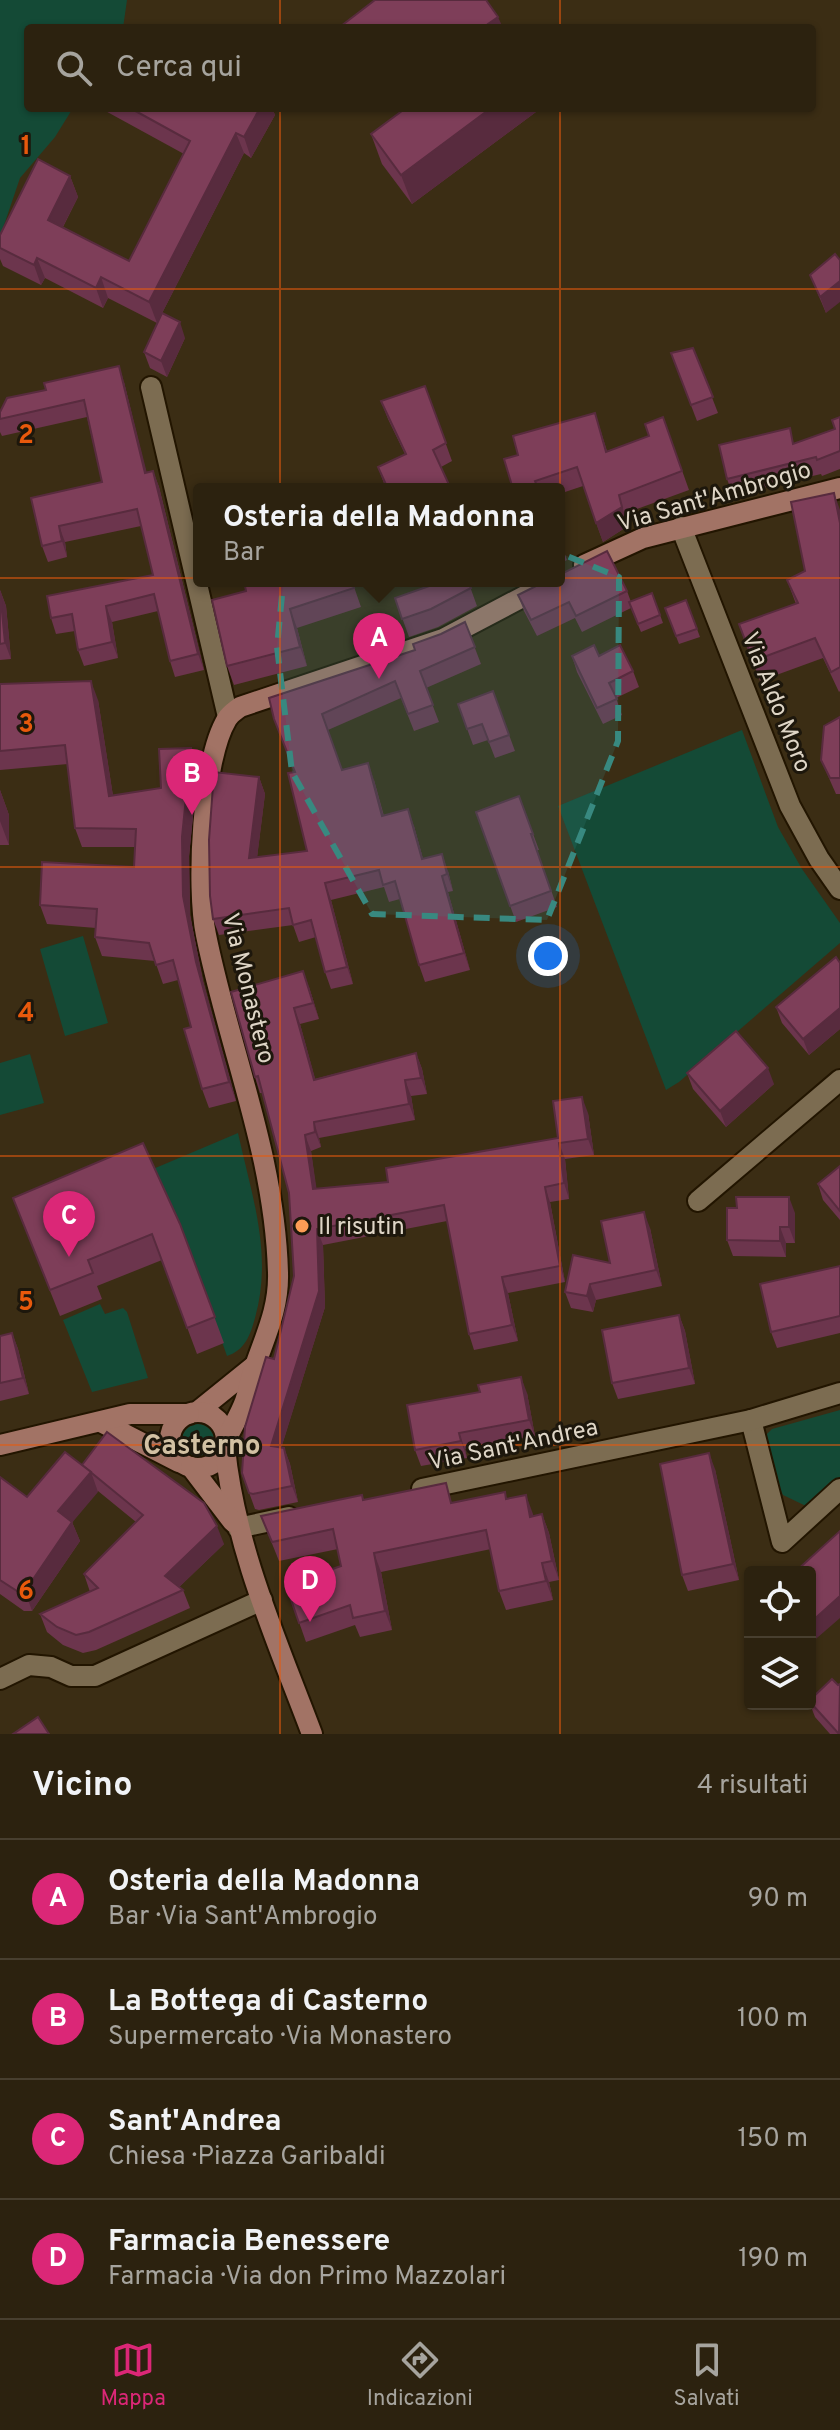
<!DOCTYPE html>
<html lang="it">
<head>
<meta charset="utf-8">
<style>
  body { margin:0; font-family:Overpass,sans-serif; background:#342a18; color:#f1f3f6 }
  .controls { position:absolute; right:24px; bottom:24px; display:grid; overflow:hidden; border-radius:8px; box-shadow:0 2px 6px #0004 }
  .controls button { width:72px; height:72px; display:grid; place-items:center; padding:0; border:0; border-bottom:2px solid #483f2f; background:#2c220f; color:#f1f3f6; font:40px sans-serif }
  .you { position:absolute; left:548px; top:956px; width:28px; height:28px; margin:-20px; border:6px solid #fff; border-radius:50%; background:#1a73e8; box-shadow:0 0 0 12px #1a73e833 }
  .badge { display:grid; place-items:center; width:52px; height:52px; border-radius:50%; background:#db2777; color:#fff; font-size:26px; font-weight:700 }
  .pin { position:absolute; translate:-50% -66px; filter:drop-shadow(0 2px 4px #0008) }
  .pin::after { content:''; position:absolute; top:42px; width:28px; height:24px; background:inherit; clip-path:polygon(0 0,100% 0,50% 100%) }
  .popup { position:absolute; left:193px; top:483px; width:372px; height:104px; box-sizing:border-box; display:grid; place-content:center; border-radius:8px; background:#2c220f; filter:drop-shadow(0 2px 6px #0005); font-size:26px; white-space:nowrap; color:#a6a49e }
  .popup b { font-size:30px; color:#f1f3f6 }
  .popup::after { content:''; position:absolute; left:50%; top:100%; margin-left:-16px; border:16px solid transparent; border-top-color:#2c220f }
  .list { margin:0; padding:0; list-style:none }
  h2 { display:flex; justify-content:space-between; align-items:center; height:104px; margin:0; padding:0 32px; font-size:34px }
  h2 small { font-size:26px; font-weight:400; color:#a6a49e }
  .list li { display:grid; grid-template-columns:52px 1fr auto; gap:24px; align-items:center; box-sizing:border-box; height:120px; padding:0 32px; border-top:2px solid #483f2f }
  .list b { display:block; font-size:30px; white-space:nowrap }
  .list p { margin:0; font-size:26px; white-space:nowrap; color:#a6a49e }
  .list em { font-size:26px; font-style:normal; color:#a6a49e }
  .icon { flex:none; width:44px; height:44px; fill:none; stroke:currentColor; stroke-width:2; stroke-linecap:round; stroke-linejoin:round }
  .map { position:relative; flex:none; width:840px; height:1734px; overflow:hidden }
  .search { position:absolute; background:#2c220f; box-shadow:0 2px 6px #0004; left:24px; right:24px; top:24px; height:88px; display:flex; align-items:center; gap:20px; box-sizing:border-box; padding:0 28px; border-radius:8px; color:#a6a49e; font-size:30px }
  .sheet { height:584px; background:#2c220f }
  nav { display:flex; justify-content:space-around; align-items:center; box-sizing:border-box; height:112px; border-top:2px solid #483f2f; background:#2c220f; font-size:22px; color:#a6a49e }
  nav a { display:grid; justify-items:center; gap:4px }
  nav .on { color:#db2777 }
  .map>svg:first-child { display:block }
  .green { fill:#144a36 }
  .lines { fill:none; stroke-linecap:round; stroke-linejoin:round }
  .street-casing { stroke:#221500; stroke-width:24 }
  .secondary-casing { stroke:#221500; stroke-width:24 }
  .street { stroke:#7c6c51; stroke-width:20 }
  .secondary { stroke:#a27365; stroke-width:20 }
  .wall { fill:#6c354d }
  .shaded-wall { fill:#582b3e }
  .building { fill:#7e3e59; stroke:#582b3e; stroke-width:2 }
  .marked { fill:#388980; fill-opacity:0.2; stroke:#388980; stroke-width:6; stroke-dasharray:16 10; stroke-linejoin:round }
  .grid { fill:none; stroke:#e8590c; stroke-width:2; stroke-opacity:0.55 }
  .poi-dot { fill:#fd9c55; stroke:#1d170c; stroke-width:3 }
  .labels { text-anchor:middle; stroke-width:6; stroke-linejoin:round; paint-order:stroke }
  .street-label { font-size:24px; fill:#ded5c6; stroke:#1d170c }
  .poi-label { font-size:24px; fill:#ded5c6; stroke:#1d170c; text-anchor:start }
  .quarter-label { font-size:28px; font-weight:bold; fill:#d2c1a3; stroke:#1d170c }
  .grid-label { font-size:26px; text-anchor:middle; font-weight:bold; fill:#e8590c; stroke:#1d170c; stroke-width:6; stroke-linejoin:round; paint-order:stroke }
</style>
</head>
<body>
<div class="map">
<svg width="840" height="1734" viewBox="0 0 840 1734">
  <rect width="100%" height="100%" fill="#3b2d14"/>
  <g class="green">
    <path d="M0,0H127L123,28H28V108H73L55,137L20,178L0,237Z"/>
    <path d="M742,730L778,827L802,869L840,923V943L679,1082L666,1090L558,806Z"/>
    <path d="M83,936L108,1023L65,1036L40,949Z"/>
    <path d="M30,1054L44,1103L0,1115V1063Z"/>
    <path d="M238,1133C252,1197 273,1254 255,1318C250,1336 245,1350 227,1356L189,1249L153,1169Z"/>
    <path d="M100,1304L105,1314L123,1308L127,1312L148,1378L92,1392L63,1320Z"/>
    <path d="M840,1410V1482L813,1506H806L783,1495L774,1477L765,1436L772,1429Z"/>
    <circle cx="198" cy="1440" r="16"/>
  </g>
  <g class="lines">
    <defs>
      <g id="street">
        <path d="M151,387L228,717"/>
        <path d="M681,527L790,806L819,859L840,889"/>
        <path d="M698,1201L840,1080"/>
        <path d="M751,1420L782,1542L840,1489"/>
        <path d="M422,1489L751,1420L840,1393"/>
        <path d="M238,1528L289,1517"/>
        <path d="M0,1679L29,1665L51,1667L71,1676H95L262,1600"/>
      </g>
      <g id="secondary">
        <path d="M584,565L643,538L840,488"/>
        <path d="M197,1412L254,1366"/>
        <circle cx="198" cy="1440" r="28"/>
        <path d="M101,1422L179,1462"/>
        <path d="M226,1440C232,1427 240,1415 245,1401C249,1390 250,1378 255,1366C266,1334 279,1308 278,1273C275,1155 229,1049 206,935C196,887 202,760 227,719C230,714 235,711 240,707L443,639L553,581"/>
        <path d="M0,1445L130,1414H189"/>
        <path d="M225,1448C235,1548 277,1641 312,1734"/>
        <path d="M191,1467L233,1522"/>
      </g>
    </defs>
    <use href="#street" class="street-casing"/>
    <use href="#secondary" class="secondary-casing"/>
    <use href="#street" class="street"/>
    <use href="#secondary" class="secondary"/>
  </g>
  <g class="wall">
    <path d="M100,108H272L275,115L251,158L244,153L157,323L108,298L103,308L45,278L41,285L3,266L0,259V235L70,176L78,197L63,227L129,261L184,154Z"/>
    <path d="M406,108H539L540,109L412,204L382,164L371,134Z"/>
    <path d="M835,254L826,313L810,275Z"/>
    <path d="M185,338L167,377L150,368L144,352Z"/>
    <path d="M693,348L718,413L697,421L671,353Z"/>
    <path d="M124,382L146,472L153,471L159,487L204,670L175,677L170,661L158,611L112,622L118,658L84,666L78,650L75,631L56,634L51,618L153,575L141,526L65,542L67,557L48,562L42,546L31,498L102,482L87,417L2,436L0,432V412Z"/>
    <path d="M425,386L452,461L441,467L451,489H386L378,467L405,454L388,419L381,401Z"/>
    <path d="M595,413L607,451L649,436L663,417L689,490L626,513L628,526L603,542L583,486L559,494V489H513L518,455Z"/>
    <path d="M840,417V469L822,476L821,474L733,495L727,479L795,444L835,429Z"/>
    <path d="M840,510V691L839,692L823,658L760,681L739,624L796,604L787,580L805,571Z"/>
    <path d="M559,538L567,560L559,564Z"/>
    <path d="M244,581H352L361,607L297,628L307,666L234,685L227,666L246,591Z"/>
    <path d="M429,581H468L477,606L438,627L409,637L395,598L431,585Z"/>
    <path d="M0,590L6,606L11,659L0,660Z"/>
    <path d="M627,591L631,602L652,593L663,623L641,632L631,608L582,632L575,618L537,636L524,611L518,595Z"/>
    <path d="M686,600L700,637L679,644L665,608Z"/>
    <path d="M465,622L481,664L426,688L439,722L414,731L401,698L328,730L342,770L374,780L384,816L414,826L423,859L448,871L453,891L448,892L470,970L425,982L419,965L400,899L389,902L384,887L331,900L353,984L331,989L325,972L316,937L299,942L293,925L219,935L213,919L259,777L265,794L257,857L307,851L295,772L274,719L415,650Z"/>
    <path d="M572,656H599L633,671L639,687L616,698L622,715L603,724L577,672Z"/>
    <path d="M0,684L98,700L113,796L161,788L191,748L198,767L189,856L190,915L203,981L236,1101L209,1108L202,1089L191,1027L178,980L163,984L155,961L102,956L95,937L96,928L47,924L40,905L134,867L135,847H82L75,828L68,764L0,770Z"/>
    <path d="M493,691L515,751L495,758L488,740L473,745L458,704Z"/>
    <path d="M840,717V794H836L821,760Z"/>
    <path d="M0,790L9,815V845H0Z"/>
    <path d="M519,796L539,850H537L557,907L516,922L476,812Z"/>
    <path d="M840,963V1029L809,1055L782,1023L776,1007Z"/>
    <path d="M309,987L319,1019L300,1024L315,1079L416,1053L422,1069L427,1094L411,1096L415,1120L319,1138L321,1147L311,1151L316,1189L388,1182L558,1138L588,1113L594,1155L565,1159L569,1199L550,1202L565,1282L508,1293L518,1341L474,1350L469,1334L447,1221L323,1245L325,1307L281,1448H284L290,1464L298,1502L259,1510L255,1509L242,1473L274,1359L294,1276L289,1193L263,1093H260L255,1077L231,992Z"/>
    <path d="M687,1073L774,1084L726,1127L693,1089Z"/>
    <path d="M840,1166V1220L823,1200L818,1184Z"/>
    <path d="M13,1198L180,1224L224,1343L197,1354L162,1260L97,1286L102,1299L60,1316Z"/>
    <path d="M795,1213V1243H786V1257L733,1256L727,1240Z"/>
    <path d="M650,1228L662,1286L596,1300L593,1312L571,1308L565,1292L610,1263Z"/>
    <path d="M840,1266V1333L777,1348L771,1332Z"/>
    <path d="M679,1315L685,1331L695,1384L618,1399L612,1383Z"/>
    <path d="M12,1333L18,1349L29,1394L0,1401V1336Z"/>
    <path d="M527,1393L535,1436L465,1449L467,1458L421,1466L415,1450Z"/>
    <path d="M82,1465L224,1544L179,1587L183,1590L190,1608L96,1650L83,1653L63,1645L47,1632L40,1614L90,1592L84,1574L136,1522L98,1491L72,1522L80,1541L32,1611H24L0,1594V1477L27,1497Z"/>
    <path d="M715,1469L739,1580L688,1591L682,1575Z"/>
    <path d="M362,1495L364,1500L453,1503L508,1498L533,1516L542,1514L549,1533L559,1580L549,1582L553,1600L506,1610L499,1591L491,1549L381,1572L392,1630L360,1637L355,1625L306,1642L286,1585L341,1566L338,1549L279,1561L261,1516Z"/>
    <path d="M810,1700L840,1734H830L815,1717L810,1704Z"/>
  </g>
  <g class="shaded-wall">
    <path d="M498,17L503,28H490L488,24Z"/>
    <path d="M260,108H272L275,115L251,158L244,137Z"/>
    <path d="M491,108H539L540,109L412,204L401,175Z"/>
    <path d="M236,133L244,153L157,323L149,302Z"/>
    <path d="M70,176L78,197L56,240L48,220Z"/>
    <path d="M37,258L45,278L41,285L34,265Z"/>
    <path d="M101,277L108,298L103,308L96,288Z"/>
    <path d="M840,281V302L826,313L820,297Z"/>
    <path d="M180,322L185,338L167,377L161,361Z"/>
    <path d="M119,366L124,382L151,489L145,473Z"/>
    <path d="M153,471L159,487L204,670L198,654Z"/>
    <path d="M834,493L840,510V523Z"/>
    <path d="M619,495L628,526L603,542L596,523Z"/>
    <path d="M59,526L65,542L67,557L62,541Z"/>
    <path d="M0,590L6,606L11,659L5,643Z"/>
    <path d="M106,606L112,622L118,658L112,642Z"/>
    <path d="M290,609L297,628L307,666L300,647Z"/>
    <path d="M91,681L98,700L116,815L109,796Z"/>
    <path d="M191,748L198,767L189,856L190,915L203,981L236,1101L229,1082L196,962L183,896L182,837Z"/>
    <path d="M368,763L374,780L388,833L382,816Z"/>
    <path d="M259,777L265,794L255,875L249,858Z"/>
    <path d="M0,790L9,815V845L0,821Z"/>
    <path d="M408,809L414,826L428,876L422,859Z"/>
    <path d="M442,854L448,871L453,891L447,874Z"/>
    <path d="M442,876L448,892L470,970L464,953Z"/>
    <path d="M325,883L331,900L353,984L347,967Z"/>
    <path d="M303,971L309,987L319,1019L313,1003Z"/>
    <path d="M294,1008L300,1024L320,1096L314,1080Z"/>
    <path d="M840,1008V1029L809,1055L803,1039Z"/>
    <path d="M416,1053L422,1069L427,1094L421,1078Z"/>
    <path d="M768,1068L774,1084L726,1127L720,1111Z"/>
    <path d="M405,1080L411,1096L415,1120L409,1104Z"/>
    <path d="M582,1097L588,1113L594,1155L588,1139Z"/>
    <path d="M314,1122L319,1138L321,1147L315,1132Z"/>
    <path d="M305,1135L311,1151L319,1205L313,1189Z"/>
    <path d="M559,1143L565,1159L569,1199L564,1183Z"/>
    <path d="M545,1187L550,1202L565,1282L560,1266Z"/>
    <path d="M789,1197L795,1213V1243L789,1227Z"/>
    <path d="M644,1212L650,1228L662,1286L656,1270Z"/>
    <path d="M780,1227L786,1243V1257L780,1241Z"/>
    <path d="M317,1229L323,1245L325,1307L277,1462L271,1446Z"/>
    <path d="M502,1277L508,1293L518,1341L512,1325Z"/>
    <path d="M590,1284L596,1300L593,1312L587,1296Z"/>
    <path d="M679,1315L685,1331L695,1384L689,1368Z"/>
    <path d="M12,1333L18,1349L29,1394L23,1378Z"/>
    <path d="M521,1377L527,1393L535,1436L529,1420Z"/>
    <path d="M459,1433L465,1449L467,1458L461,1441Z"/>
    <path d="M284,1448L290,1464L298,1502L292,1486Z"/>
    <path d="M709,1453L715,1469L739,1580L733,1564Z"/>
    <path d="M91,1472L98,1492L65,1531L58,1511Z"/>
    <path d="M526,1495L533,1514L537,1536L530,1517Z"/>
    <path d="M542,1514L549,1533L559,1580L552,1561Z"/>
    <path d="M72,1522L80,1541L32,1611L25,1591Z"/>
    <path d="M217,1526L224,1544L172,1594L165,1576Z"/>
    <path d="M374,1553L381,1572L392,1630L385,1611Z"/>
    <path d="M542,1563L549,1582L553,1600L546,1581Z"/>
    <path d="M840,1596V1618L810,1644V1623Z"/>
  </g>
  <g class="building">
    <path d="M375,0H486L498,17L488,24L491,28H343L341,26Z"/>
    <path d="M130,108H260L244,137L236,133L149,302L101,277L96,288L37,258L34,265L0,248V235L38,159L70,176L48,220L129,261L190,141Z"/>
    <path d="M406,108H491L401,175L371,134Z"/>
    <path d="M835,254L840,260V281L820,297L810,275Z"/>
    <path d="M162,313L180,322L161,361L144,352Z"/>
    <path d="M693,348L713,397L691,405L671,353Z"/>
    <path d="M119,366L145,473L153,471L198,654L170,661L154,594L106,606L112,642L78,650L72,614L51,618L47,596L153,575L137,509L59,526L62,541L42,546L31,498L102,482L84,400L0,419V412L7,398L46,390L44,383Z"/>
    <path d="M425,386L446,443L433,450L451,489H388L378,467L406,454L381,401Z"/>
    <path d="M595,413L606,452L649,436L645,424L663,417L682,471L619,495L622,507L596,523L577,467L535,481L538,489H513L504,459L518,455L513,436Z"/>
    <path d="M840,417V451L817,460L816,457L727,479L719,445L790,428L793,444L835,429L832,420Z"/>
    <path d="M834,493L840,523V667L831,672L815,638L753,661L739,624L798,603L787,580L805,571L791,502Z"/>
    <path d="M607,551L627,591L576,616L569,602L531,620L518,595L546,581H559V575Z"/>
    <path d="M244,581H351L354,588L290,609L300,647L227,666L212,600L246,591Z"/>
    <path d="M431,581H468L471,588L431,609L402,619L395,598L432,585Z"/>
    <path d="M0,591L5,643L0,644Z"/>
    <path d="M652,593L660,615L638,624L629,602Z"/>
    <path d="M686,600L697,629L676,636L665,608Z"/>
    <path d="M465,622L475,647L420,671L433,705L408,714L395,681L322,714L342,770L368,763L382,816L408,809L422,859L442,854L447,874L442,876L464,953L419,965L395,881L383,885L379,870L325,883L347,967L325,972L311,920L293,925L289,908L213,919L210,896L209,840L214,772L259,777L249,858L307,851L288,773L295,772L274,719L269,698L415,650L413,644L441,634Z"/>
    <path d="M594,645L599,656L620,645L633,671L609,683L617,699L597,708L572,656Z"/>
    <path d="M91,681L109,796L161,788L159,749L191,748L182,837L183,896L196,962L229,1082L202,1089L184,1029L191,1027L173,960L156,965L149,943L95,937L97,909L40,905L42,862L134,867L136,829L75,828L65,745L0,751V684Z"/>
    <path d="M493,691L509,735L489,742L482,724L467,729L458,704Z"/>
    <path d="M840,717V778H830L821,760L824,726Z"/>
    <path d="M519,796L533,834H531L551,891L510,906L476,812Z"/>
    <path d="M836,957L840,963V1008L803,1039L776,1007Z"/>
    <path d="M303,971L313,1003L294,1008L314,1080L416,1053L421,1078L405,1080L409,1104L314,1122L315,1132L305,1135L313,1189L388,1182L386,1168L558,1138L553,1101L582,1097L588,1139L559,1143L564,1183L545,1187L560,1266L502,1277L512,1325L469,1334L444,1205L317,1229L319,1291L271,1446L284,1448L292,1486L253,1494L249,1493L242,1473L245,1427L266,1357L274,1359L294,1276L289,1193L258,1076L255,1077L231,992Z"/>
    <path d="M736,1031L768,1068L720,1111L687,1073Z"/>
    <path d="M143,1143L180,1224L215,1317L187,1328L152,1234L88,1260L93,1273L50,1290L13,1198Z"/>
    <path d="M840,1166V1211L818,1184Z"/>
    <path d="M736,1197H789V1227H780V1241L727,1240V1208H737Z"/>
    <path d="M644,1212L656,1270L590,1284L587,1296L565,1292L573,1255L610,1263L601,1221Z"/>
    <path d="M840,1266V1316L771,1332L760,1284Z"/>
    <path d="M679,1315L689,1368L612,1383L602,1330Z"/>
    <path d="M12,1333L23,1378L0,1383V1336Z"/>
    <path d="M521,1377L529,1420L459,1433L461,1441L415,1450L407,1405L480,1392L478,1385Z"/>
    <path d="M107,1432L204,1503L217,1526L165,1576L183,1590L89,1632L76,1635L57,1627L40,1614L98,1588L84,1574L143,1515L82,1465Z"/>
    <path d="M65,1452L91,1472L58,1511L72,1522L25,1591H17L0,1580V1477L27,1497Z"/>
    <path d="M709,1453L733,1564L682,1575L660,1464Z"/>
    <path d="M446,1483L451,1503L505,1492L506,1499L526,1495L530,1517L542,1514L552,1561L542,1563L546,1581L499,1591L486,1530L374,1553L385,1611L353,1618L350,1605L299,1623L286,1585L341,1566L333,1529L272,1542L261,1516L362,1495L363,1500Z"/>
    <path d="M840,1531V1596L810,1623V1572H795Z"/>
    <path d="M750,1613V1624L745,1618Z"/>
    <path d="M832,1679L838,1685L840,1684L839,1734L810,1702V1700Z"/>
    <path d="M38,1717L49,1734H13Z"/>
  </g>
  <path class="marked" d="M289,523L490,525L619,577L618,741L547,920L372,914L292,772L277,647Z"/>
  <path class="grid" d="M280,0V28M560,0V28M280,108V1734M560,108V1734M0,289H840M0,578H840M0,867H840M0,1156H840M0,1445H840"/>
  <circle class="poi-dot" cx="302" cy="1226" r="8"/>
  <g class="labels">
    <g class="street-label">
      <text transform="translate(714 496) rotate(-16)" y="8">Via Sant'Ambrogio</text>
      <text transform="translate(777 702) rotate(68)" y="8">Via Aldo Moro</text>
      <text transform="translate(249 988) rotate(76)" y="8">Via Monastero</text>
      <text transform="translate(513 1444) rotate(-12)" y="8">Via Sant'Andrea</text>
    </g>
    <g class="poi-label">
      <text x="318" y="1234">Il risutin</text>
    </g>
    <g class="quarter-label">
      <text x="202" y="1454">Casterno</text>
    </g>
  </g>
  <g class="grid-label">
    <text x="26" y="154">1</text>
    <text x="26" y="443">2</text>
    <text x="26" y="732">3</text>
    <text x="26" y="1021">4</text>
    <text x="26" y="1310">5</text>
    <text x="26" y="1599">6</text>
  </g>
</svg>
<div class="controls">
<button><svg class="icon" aria-label="locate" viewBox="0 0 24 24"><circle cx="12" cy="12" r="6"/><path d="M12 2v4M12 18v4M2 12h4M18 12h4"/></svg></button>
<button><svg class="icon" aria-label="layers" viewBox="0 0 24 24"><path d="M12 4l9 5-9 5-9-5zM3 14l9 5 9-5"/></svg></button>
</div>
<div class="you"></div>
<div class="pin badge" style="left:379px;top:679px">A</div>
<div class="popup"><b>Osteria della Madonna</b>Bar</div>
<div class="pin badge" style="left:192px;top:815px">B</div>
<div class="pin badge" style="left:69px;top:1257px">C</div>
<div class="pin badge" style="left:310px;top:1622px">D</div>
<div class="search"><svg class="icon" aria-label="search" viewBox="0 0 24 24"><circle cx="10" cy="10" r="6"/><path d="M15 15l6 6"/></svg>Cerca qui</div>
</div>
<section class="sheet">
<h2>Vicino<small>4 risultati</small></h2>
<ul class="list">
<li><span class="badge">A</span><div><b>Osteria della Madonna</b><p>Bar · Via Sant'Ambrogio</p></div><em>90 m</em></li>
<li><span class="badge">B</span><div><b>La Bottega di Casterno</b><p>Supermercato · Via Monastero</p></div><em>100 m</em></li>
<li><span class="badge">C</span><div><b>Sant'Andrea</b><p>Chiesa · Piazza Garibaldi</p></div><em>150 m</em></li>
<li><span class="badge">D</span><div><b>Farmacia Benessere</b><p>Farmacia · Via don Primo Mazzolari</p></div><em>190 m</em></li>
</ul>
</section>
<nav>
<a class="on"><svg class="icon" aria-label="map" viewBox="0 0 24 24"><path d="M3 6l6-2 6 2 6-2v14l-6 2-6-2-6 2zM9 4v14M15 6v14"/></svg>Mappa</a>
<a><svg class="icon" aria-label="directions" viewBox="0 0 24 24"><path d="M12 3l9 9-9 9-9-9zM9 14v-3h6M13 9l2 2-2 2"/></svg>Indicazioni</a>
<a><svg class="icon" aria-label="saved" viewBox="0 0 24 24"><path d="M7 4h10v16l-5-4-5 4z"/></svg>Salvati</a>
</nav>
</body>
</html>
